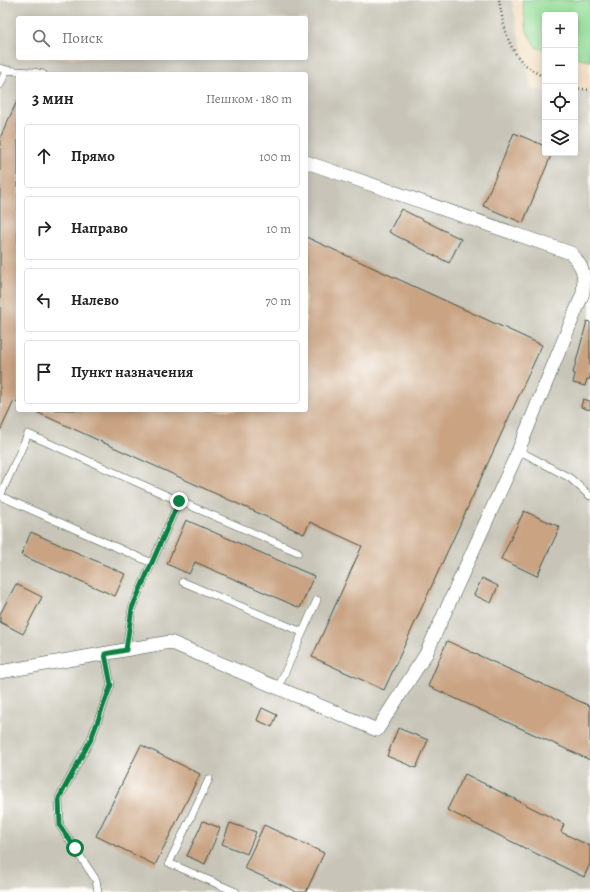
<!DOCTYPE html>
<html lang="ru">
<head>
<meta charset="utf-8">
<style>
  body { margin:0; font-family:Alegreya,serif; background:#f2f2f2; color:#222 }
  .controls { position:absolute; right:12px; top:12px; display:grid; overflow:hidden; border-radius:4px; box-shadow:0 2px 10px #0003 }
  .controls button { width:36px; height:36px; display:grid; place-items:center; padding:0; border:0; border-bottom:1px solid #e0e0e0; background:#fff; color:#222; font:20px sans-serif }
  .stop { position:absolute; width:12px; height:12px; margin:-9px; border:3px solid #0b8043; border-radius:50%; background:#fff }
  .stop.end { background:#0b8043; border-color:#fff; box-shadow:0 1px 4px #0008 }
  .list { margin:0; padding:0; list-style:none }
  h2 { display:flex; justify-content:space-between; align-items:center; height:52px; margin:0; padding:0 16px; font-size:17px }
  h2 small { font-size:13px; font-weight:400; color:#767676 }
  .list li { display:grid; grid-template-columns:26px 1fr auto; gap:12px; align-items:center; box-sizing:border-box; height:64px; margin:0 8px 8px; padding:0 8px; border:1px solid #e0e0e0; border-radius:4px }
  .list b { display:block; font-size:15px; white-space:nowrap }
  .list em { font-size:13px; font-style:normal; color:#767676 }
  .icon { flex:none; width:22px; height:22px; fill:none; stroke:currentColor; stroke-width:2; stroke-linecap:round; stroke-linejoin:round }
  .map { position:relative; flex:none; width:590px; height:892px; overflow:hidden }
  .search { position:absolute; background:#fff; box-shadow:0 2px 10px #0003; left:16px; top:16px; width:292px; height:44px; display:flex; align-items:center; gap:10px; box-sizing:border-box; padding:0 14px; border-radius:4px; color:#767676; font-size:15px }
  .panel { position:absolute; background:#fff; box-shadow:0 2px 10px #0003; left:16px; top:72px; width:292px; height:340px; border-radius:4px }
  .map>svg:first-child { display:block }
  .industrial { fill:#c8c4b8; fill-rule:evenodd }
  .green { fill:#94de99; stroke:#5a8e66 }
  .building { fill:#c9a382 }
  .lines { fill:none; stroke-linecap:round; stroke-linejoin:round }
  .lane-casing { stroke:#3f5548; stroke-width:8 }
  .street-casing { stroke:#3f5548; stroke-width:14 }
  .path { stroke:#3f5548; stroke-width:2.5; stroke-dasharray:1 3; stroke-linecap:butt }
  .lane { stroke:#fff; stroke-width:7 }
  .street { stroke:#fff; stroke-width:13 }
  .route { stroke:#0b8043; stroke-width:5 }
</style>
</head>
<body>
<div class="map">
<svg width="590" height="892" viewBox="0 0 590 892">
  <rect width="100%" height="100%" fill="#fdfcf7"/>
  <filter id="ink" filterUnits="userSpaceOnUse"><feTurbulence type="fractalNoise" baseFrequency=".025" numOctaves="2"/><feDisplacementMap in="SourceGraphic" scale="8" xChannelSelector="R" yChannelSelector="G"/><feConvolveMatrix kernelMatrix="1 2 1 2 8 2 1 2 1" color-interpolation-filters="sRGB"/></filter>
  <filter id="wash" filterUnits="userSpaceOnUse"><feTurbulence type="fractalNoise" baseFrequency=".012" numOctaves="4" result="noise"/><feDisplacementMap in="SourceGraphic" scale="16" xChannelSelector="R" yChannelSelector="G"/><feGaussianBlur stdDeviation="0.9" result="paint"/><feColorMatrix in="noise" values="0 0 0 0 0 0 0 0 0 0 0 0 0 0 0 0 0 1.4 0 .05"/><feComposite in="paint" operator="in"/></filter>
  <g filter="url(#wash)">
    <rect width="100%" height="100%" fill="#f2dbbb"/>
    <path class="industrial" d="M0,0H512L519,37L532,90L545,91V153H575V91H590V892H0ZM18,18H306V58H18ZM18,74H306V410H18Z"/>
    <path class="green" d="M522,0H590V61L575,58V15H545V50L536,47L527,32Z"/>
    <g id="blocks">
      <g class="building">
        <path d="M18,99V403L14,401L0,431V138Z"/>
        <path d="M514,133L545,146V153H552L523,223L483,206Z"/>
        <path d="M401,209L461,239L449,263L389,232Z"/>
        <path d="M306,237L542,345L384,690L312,657L362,546L310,522L304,534L32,410H306Z"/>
        <path d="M587,321L590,322V379H587L585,386L573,383L575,374L573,373Z"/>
        <path d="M583,399L590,401V410L581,407Z"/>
        <path d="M524,511L560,527L537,576L501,559Z"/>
        <path d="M186,520L314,576L300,608L195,562L189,574L167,564Z"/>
        <path d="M31,532L125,574L115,596L21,555Z"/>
        <path d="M482,578L498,586L491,603L474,595Z"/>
        <path d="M16,584L42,597L23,634L0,622V614Z"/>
        <path d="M447,641L590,706V760L428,686Z"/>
        <path d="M262,708L277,715L272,727L257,720Z"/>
        <path d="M398,728L428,740L416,768L387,756Z"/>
        <path d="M141,745L200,774L155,865L96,836Z"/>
        <path d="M465,774L564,824L561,832L590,846V864L584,877L447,810Z"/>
        <path d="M203,821L220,828L205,864L187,856Z"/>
        <path d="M230,823L256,832L247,854L222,844Z"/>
        <path d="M264,825L324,853L306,892H297L244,868Z"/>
      </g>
    </g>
  </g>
  <g filter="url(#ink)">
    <use href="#blocks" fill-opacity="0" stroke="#3f5548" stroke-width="1"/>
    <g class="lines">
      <defs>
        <g id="lane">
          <path d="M0,68C14,74 29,69 43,74"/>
          <path d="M0,85L6,71"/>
          <path d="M518,450L570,478L590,496"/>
          <path d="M152,563L0,496L28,434L179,501"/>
          <path d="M183,582L302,632"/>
          <path d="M126,650L132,608L179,501L298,552"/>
          <path d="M278,688L317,600"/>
          <path d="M209,779L169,863L236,892"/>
          <path d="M98,892L96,880L60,826L59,798L91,739L111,685L105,654"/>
        </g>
        <path id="street" d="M0,672L170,642L377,730L426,654L516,456L583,293C585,274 584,268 571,253L306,162"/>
      </defs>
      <use href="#lane" class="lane-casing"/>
      <use href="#street" class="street-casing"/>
      <g class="path">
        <path d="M499,0C505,34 510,62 545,77"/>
        <path d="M575,88L590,90"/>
      </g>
      <use href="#lane" class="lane"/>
      <use href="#street" class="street"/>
    </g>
  </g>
  <g class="lines" filter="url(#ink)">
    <path class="route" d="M75,848L60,826L59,798L91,739L111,685L105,654L126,650L132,608L179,501"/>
  </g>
</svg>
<div class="controls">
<button>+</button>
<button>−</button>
<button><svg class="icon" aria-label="locate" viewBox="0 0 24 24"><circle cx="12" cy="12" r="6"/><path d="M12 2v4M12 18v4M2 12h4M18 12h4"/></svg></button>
<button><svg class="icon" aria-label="layers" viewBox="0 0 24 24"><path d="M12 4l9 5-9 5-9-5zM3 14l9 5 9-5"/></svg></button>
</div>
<div class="stop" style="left:75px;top:848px"></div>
<div class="stop end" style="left:179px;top:501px"></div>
<div class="search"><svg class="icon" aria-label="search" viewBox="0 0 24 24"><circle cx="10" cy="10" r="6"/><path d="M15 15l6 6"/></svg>Поиск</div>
<section class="panel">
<h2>3 мин<small>Пешком · 180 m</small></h2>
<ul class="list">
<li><svg class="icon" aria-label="ahead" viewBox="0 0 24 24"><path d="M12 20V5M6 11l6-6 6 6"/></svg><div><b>Прямо</b></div><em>100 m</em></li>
<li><svg class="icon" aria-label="right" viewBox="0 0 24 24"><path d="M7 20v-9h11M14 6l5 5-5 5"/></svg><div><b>Направо</b></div><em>10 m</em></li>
<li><svg class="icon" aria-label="left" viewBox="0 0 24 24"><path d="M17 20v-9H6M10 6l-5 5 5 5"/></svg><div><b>Налево</b></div><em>70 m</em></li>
<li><svg class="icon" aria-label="arrive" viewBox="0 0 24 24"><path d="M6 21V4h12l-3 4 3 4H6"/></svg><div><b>Пункт назначения</b></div></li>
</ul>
</section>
</div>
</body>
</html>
